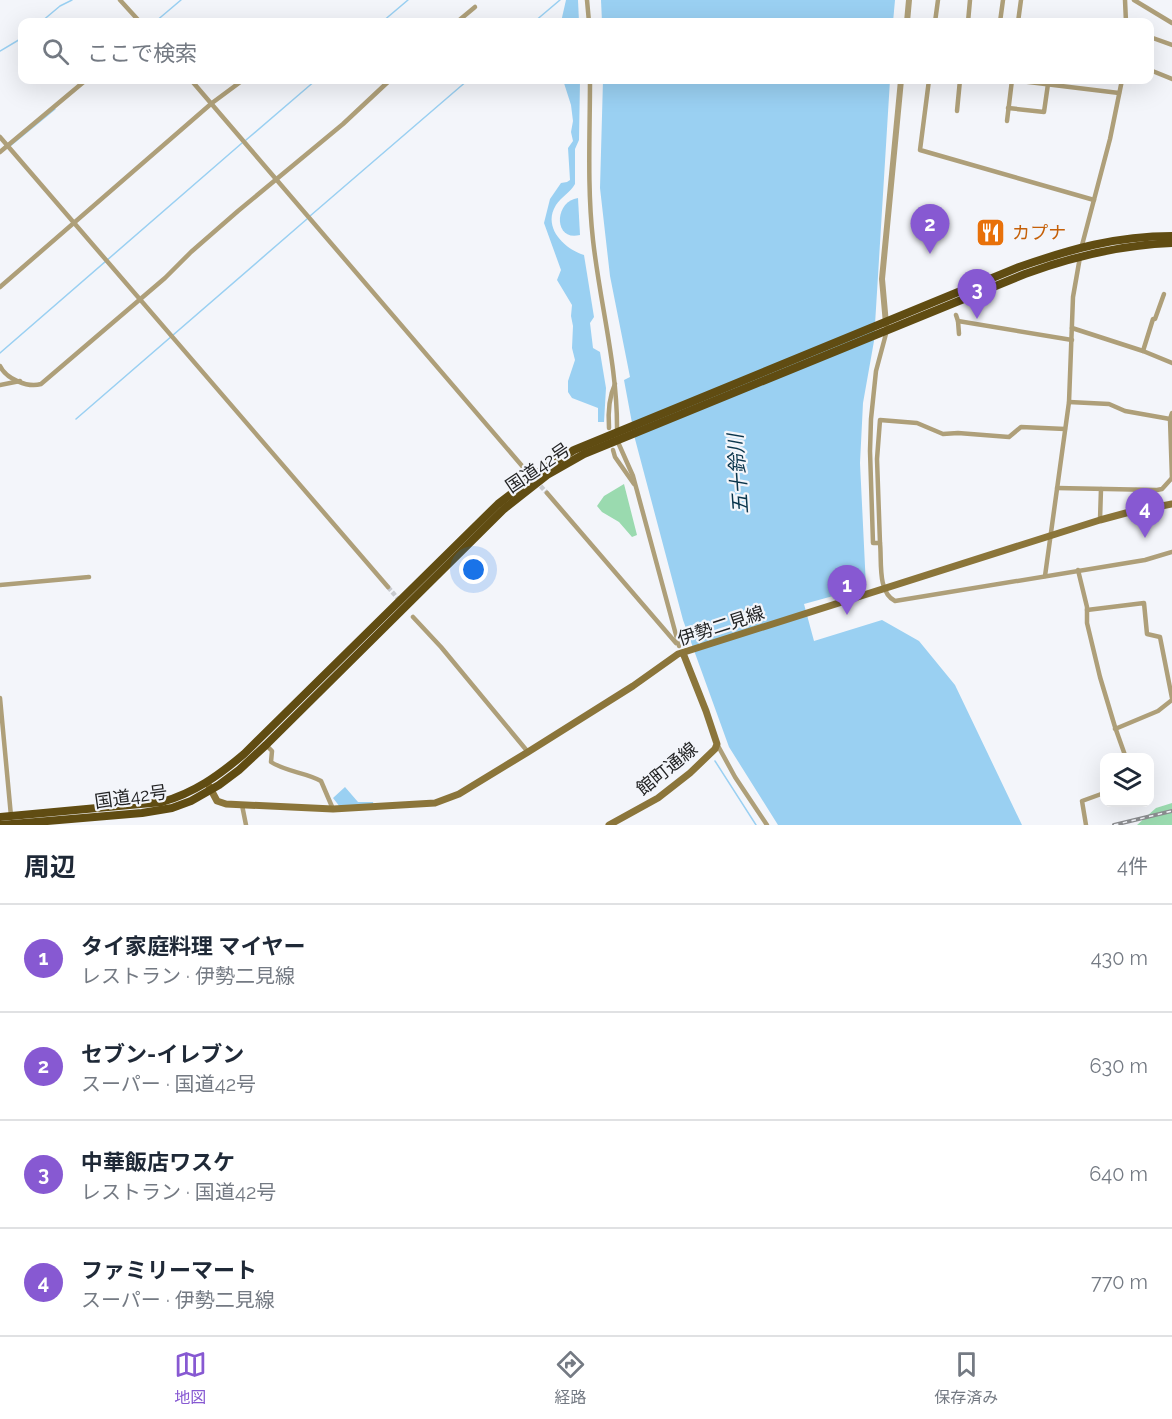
<!DOCTYPE html>
<html lang="ja">
<head>
<meta charset="utf-8">
<style>
  body { margin:0; font-family:Raleway,"Noto Sans JP",sans-serif; background:#f2f2f3; color:#1f2937 }
  .controls { position:absolute; right:18px; bottom:18px; display:grid; overflow:hidden; border-radius:12px; box-shadow:0 6px 24px #0002 }
  .controls button { width:54px; height:54px; display:grid; place-items:center; padding:0; border:0; border-bottom:2px solid #e0e1e3; background:#fff; color:#1f2937; font:30px sans-serif }
  .you { position:absolute; left:474px; top:570px; width:21px; height:21px; margin:-15px; border:4px solid #fff; border-radius:50%; background:#1a73e8; box-shadow:0 0 0 9px #1a73e833 }
  .badge { display:grid; place-items:center; width:39px; height:39px; border-radius:50%; background:#8759d2; color:#fff; font-size:20px; font-weight:700 }
  .pin { position:absolute; translate:-50% -50px; filter:drop-shadow(0 2px 3px #0008) }
  .pin::after { content:''; position:absolute; top:32px; width:21px; height:18px; background:inherit; clip-path:polygon(0 0,100% 0,50% 100%) }
  .list { margin:0; padding:0; list-style:none }
  h2 { display:flex; justify-content:space-between; align-items:center; height:78px; margin:0; padding:0 24px; font-size:26px }
  h2 small { font-size:20px; font-weight:400; color:#747a83 }
  .list li { display:grid; grid-template-columns:39px 1fr auto; gap:18px; align-items:center; box-sizing:border-box; height:108px; padding:0 24px; border-top:2px solid #e0e1e3 }
  .list b { display:block; font-size:22px; white-space:nowrap }
  .list p { margin:0; font-size:20px; white-space:nowrap; color:#747a83 }
  .list em { font-size:20px; font-style:normal; color:#747a83 }
  .icon { flex:none; width:33px; height:33px; fill:none; stroke:currentColor; stroke-width:2; stroke-linecap:round; stroke-linejoin:round }
  .map { position:relative; flex:none; width:1172px; height:825px; overflow:hidden }
  .search { position:absolute; background:#fff; box-shadow:0 6px 24px #0002; left:18px; right:18px; top:18px; height:66px; display:flex; align-items:center; gap:15px; box-sizing:border-box; padding:0 21px; border-radius:12px; color:#747a83; font-size:22px }
  .sheet { height:510px; background:#fff }
  nav { display:flex; justify-content:space-around; align-items:center; box-sizing:border-box; height:84px; border-top:2px solid #e0e1e3; background:#fff; font-size:16px; color:#747a83 }
  nav a { display:grid; justify-items:center; gap:3px }
  nav .on { color:#8759d2 }
  .map>svg:first-child { display:block }
  .green { fill:#9adaaf }
  .water { fill:#9ad0f2 }
  .lines { fill:none; stroke-linecap:round; stroke-linejoin:round }
  .stream { stroke:#9ad0f2; stroke-width:1.5 }
  .minor-tunnel { stroke:#c9cbcf; stroke-width:4.5; stroke-dasharray:4.5 2; stroke-linecap:butt }
  .minor { stroke:#ae9f79; stroke-width:4.5 }
  .tertiary { stroke:#ae9f79; stroke-width:6 }
  .secondary { stroke:#8b753a; stroke-width:7 }
  .trunk { stroke:#604c12; stroke-width:8 }
  .rail-casing { stroke:#8b8d90; stroke-width:4 }
  .rail { stroke:#f3f5fa; stroke-width:1.5; stroke-dasharray:4.5; stroke-linecap:butt }
  .labels { text-anchor:middle; stroke-width:4.5; stroke-linejoin:round; paint-order:stroke }
  .food-label { font-size:18px; fill:#c56008; stroke:#f3f5fa; text-anchor:start }
  .street-label { font-size:18px; fill:#232425; stroke:#f3f5fa }
  .water-label { font-size:20px; font-style:italic; fill:#0a354c; stroke:#f3f5fa }
</style>
</head>
<body>
<div class="map">
<svg width="1172" height="825" viewBox="0 0 1172 825">
  <rect width="100%" height="100%" fill="#f3f5fa"/>
  <g class="green">
    <path d="M624,484L637,535L632,537L619,522L602,512L597,506L604,496Z"/>
    <path d="M1172,803V825H1137L1156,808Z"/>
  </g>
  <g class="water">
    <path d="M566,0H578L579,22H561Z"/>
    <path d="M601,0H895L893,22H602Z"/>
    <path d="M563,80H580L579,140L575,149V184C571,192 561,197 556,205C542,227 564,249 584,255L594,317L590,323L593,348L600,352L606,388L604,422H598V408L572,398L568,392V381L575,360L572,348L573,326L571,316L572,305L557,280L561,270L544,223L550,199L561,183L567,182L570,180L568,148L573,141L571,132L573,121L571,105Z"/>
    <path d="M603,80H890L874,341L863,403L860,463L866,587L804,604L814,641L882,620L919,641L955,685L1022,825H778L729,747L683,620L635,439L624,380L630,377L610,276L600,188Z"/>
    <path d="M578,198L580,235C553,242 554,201 578,198Z"/>
    <path d="M345,787L358,802H373L374,806L340,807L333,798Z"/>
  </g>
  <g class="lines">
    <g class="stream">
      <path d="M41,22L60,6L72,0"/>
      <path d="M155,22L181,0"/>
      <path d="M382,22L408,0"/>
      <path d="M534,22L560,0"/>
      <path d="M0,51L22,38"/>
      <path d="M246,140L316,80"/>
      <path d="M10,146L55,109"/>
      <path d="M310,216L468,80"/>
      <path d="M0,353L242,143"/>
      <path d="M76,419L307,219"/>
      <path d="M715,761L756,825"/>
    </g>
    <g class="minor-tunnel">
      <path d="M523,467L547,493"/>
      <path d="M388,587L400,601"/>
    </g>
    <g class="minor">
      <path d="M120,0L140,22"/>
      <path d="M587,0L589,22"/>
      <path d="M1125,0L1126,22"/>
      <path d="M1134,0L1172,23"/>
      <path d="M457,22L475,7"/>
      <path d="M935,22L938,0"/>
      <path d="M968,22L970,0"/>
      <path d="M1000,22L1003,0"/>
      <path d="M1018,22L1021,0"/>
      <path d="M1150,37L1172,45"/>
      <path d="M1150,70L1172,79"/>
      <path d="M191,80L523,467"/>
      <path d="M590,80C590,133 587,187 593,240C600,304 618,368 617,432"/>
      <path d="M929,80L920,150L1094,200"/>
      <path d="M1012,80L1119,93"/>
      <path d="M1008,108L1044,112L1048,84"/>
      <path d="M957,111L960,80"/>
      <path d="M1007,121L1012,80"/>
      <path d="M0,137L388,587"/>
      <path d="M0,152L86,80"/>
      <path d="M1081,249L1110,139L1122,80"/>
      <path d="M0,287L212,103L243,80"/>
      <path d="M956,315L958,321L1072,340"/>
      <path d="M958,321L959,334"/>
      <path d="M1072,328L1143,351L1172,363"/>
      <path d="M887,330L876,371L871,419L870,451L873,543H880C882,560 877,592 895,601L1145,560L1172,552"/>
      <path d="M1143,351L1153,319H1155L1164,294"/>
      <path d="M0,366C6,379 28,388 41,384L165,278L191,252L238,211L343,124L390,80"/>
      <path d="M0,385L20,381"/>
      <path d="M1069,402L1109,404L1125,411L1170,419L1172,413"/>
      <path d="M1170,419L1172,479"/>
      <path d="M609,428C608,414 609,397 615,384"/>
      <path d="M617,440L633,476L679,646"/>
      <path d="M613,450L615,457L634,484"/>
      <path d="M1057,488L1157,490L1162,489L1172,478"/>
      <path d="M547,493L676,643"/>
      <path d="M1136,511V490"/>
      <path d="M1100,520L1101,489"/>
      <path d="M880,543L877,459L880,420L917,423L943,434L958,433L1009,437L1021,427L1065,429"/>
      <path d="M1078,570L1087,607V623L1100,677L1115,727L1126,758"/>
      <path d="M1045,576L1069,402L1073,297L1080,257"/>
      <path d="M0,585L89,577"/>
      <path d="M1087,610L1144,603L1147,634L1160,637L1172,698"/>
      <path d="M413,617L441,647L528,752"/>
      <path d="M0,698L11,816"/>
      <path d="M1115,729L1158,711L1172,700"/>
      <path d="M717,744L735,777L767,825"/>
      <path d="M266,745L272,751L271,762C286,772 305,772 321,781L333,809"/>
      <path d="M242,805L246,825"/>
      <path d="M1086,825L1082,801L1104,793"/>
    </g>
    <g class="tertiary">
      <path d="M907,22L909,0"/>
      <path d="M886,324L882,279L901,80"/>
    </g>
    <g class="secondary">
      <path d="M209,786L217,801L226,804L333,809L435,803L459,794L528,752L633,686L678,654L1100,520L1126,513L1172,504"/>
      <path d="M609,825L658,798L690,773L715,749L717,744L706,711L683,653"/>
    </g>
    <g class="trunk">
      <path d="M0,817L162,802C194,793 218,776 244,754L498,504L542,470L574,450L1019,267C1071,249 1116,236 1172,236"/>
      <path d="M0,825L142,813L172,808L191,801L219,785L239,770L266,745L504,509L547,475L584,454L1025,274C1074,256 1120,245 1172,243"/>
    </g>
    <defs>
      <path id="rail" d="M1114,825L1172,811"/>
    </defs>
    <use href="#rail" class="rail-casing"/>
    <use href="#rail" class="rail"/>
  </g>
  <defs>
    <symbol id="restaurant-square" viewBox="-11 -11 22 22"><rect x="-9" y="-9" width="18" height="18" rx="4" fill="#e8710a" stroke="#f3f5fa"/><path d="M-5-6h1v4h1v-4h1v4h1v-4h1v5L-1.5 .5V6h-2V.5L-5-1ZM5-6V6H3V1.5H1.5Q1.5-4 5-6Z" fill="#fff"/></symbol>
  </defs>
  <g fill-rule="evenodd">
    <use href="#restaurant-square" x="974" y="216" width="33" height="33"/>
  </g>
  <g class="labels">
    <g class="food-label">
      <text x="1012" y="239">カプナ</text>
    </g>
    <g class="street-label">
      <text transform="translate(538 468) rotate(-34)" y="6">国道42号</text>
      <text transform="translate(721 626) rotate(-18)" y="6">伊勢二見線</text>
      <text transform="translate(667 769) rotate(-39)" y="6">館町通線</text>
      <text transform="translate(131 797) rotate(-8)" y="6">国道42号</text>
    </g>
    <g class="water-label">
      <text transform="translate(738 474) rotate(-94)" y="7">五十鈴川</text>
    </g>
  </g>
</svg>
<div class="controls">
<button><svg class="icon" aria-label="layers" viewBox="0 0 24 24"><path d="M12 4l9 5-9 5-9-5zM3 14l9 5 9-5"/></svg></button>
</div>
<div class="you"></div>
<div class="pin badge" style="left:847px;top:615px">1</div>
<div class="pin badge" style="left:930px;top:254px">2</div>
<div class="pin badge" style="left:977px;top:319px">3</div>
<div class="pin badge" style="left:1145px;top:538px">4</div>
<div class="search"><svg class="icon" aria-label="search" viewBox="0 0 24 24"><circle cx="10" cy="10" r="6"/><path d="M15 15l6 6"/></svg>ここで検索</div>
</div>
<section class="sheet">
<h2>周辺<small>4件</small></h2>
<ul class="list">
<li><span class="badge">1</span><div><b>タイ家庭料理 マイヤー</b><p>レストラン · 伊勢二見線</p></div><em>430 m</em></li>
<li><span class="badge">2</span><div><b>セブン-イレブン</b><p>スーパー · 国道42号</p></div><em>630 m</em></li>
<li><span class="badge">3</span><div><b>中華飯店ワスケ</b><p>レストラン · 国道42号</p></div><em>640 m</em></li>
<li><span class="badge">4</span><div><b>ファミリーマート</b><p>スーパー · 伊勢二見線</p></div><em>770 m</em></li>
</ul>
</section>
<nav>
<a class="on"><svg class="icon" aria-label="map" viewBox="0 0 24 24"><path d="M3 6l6-2 6 2 6-2v14l-6 2-6-2-6 2zM9 4v14M15 6v14"/></svg>地図</a>
<a><svg class="icon" aria-label="directions" viewBox="0 0 24 24"><path d="M12 3l9 9-9 9-9-9zM9 14v-3h6M13 9l2 2-2 2"/></svg>経路</a>
<a><svg class="icon" aria-label="saved" viewBox="0 0 24 24"><path d="M7 4h10v16l-5-4-5 4z"/></svg>保存済み</a>
</nav>
</body>
</html>
